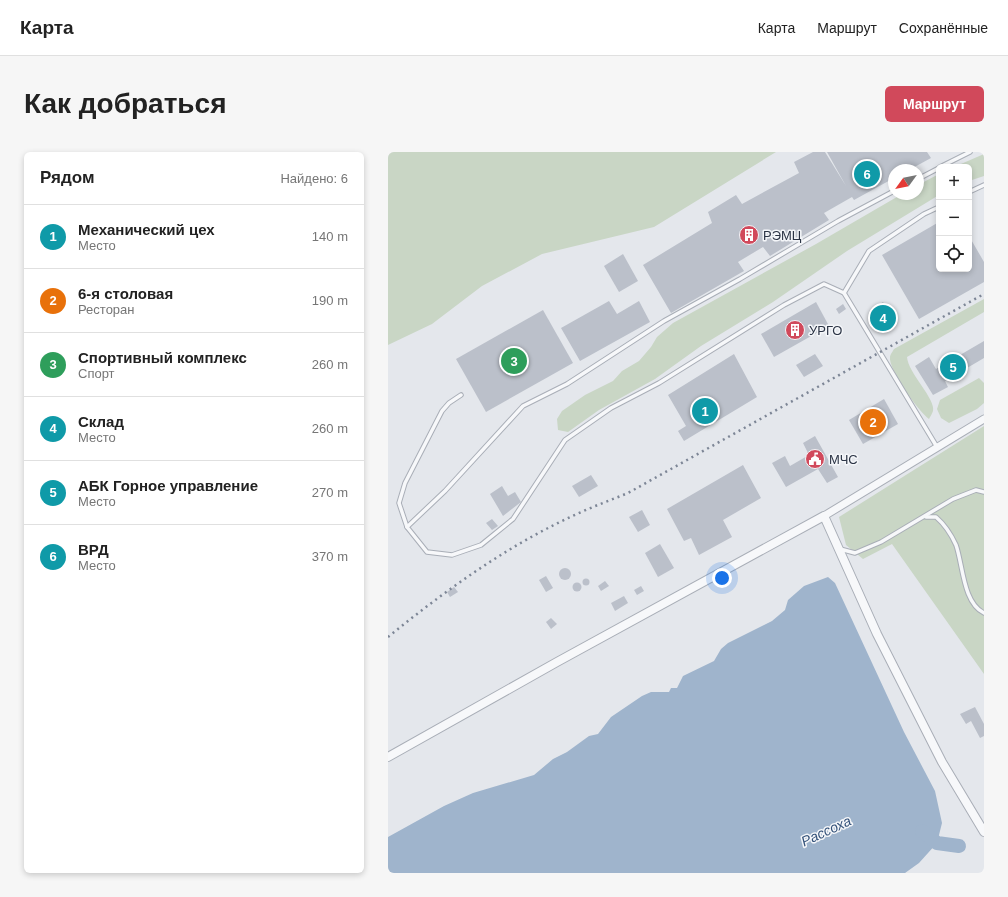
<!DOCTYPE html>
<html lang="ru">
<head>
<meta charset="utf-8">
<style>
  body { margin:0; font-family:Arial,sans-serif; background:#f6f6f6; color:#222 }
  .controls { position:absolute; right:12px; top:12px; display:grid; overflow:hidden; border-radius:6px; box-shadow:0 2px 6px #0003 }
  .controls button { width:36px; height:36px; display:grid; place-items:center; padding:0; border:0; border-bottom:1px solid #e0e0e0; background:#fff; color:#222; font:20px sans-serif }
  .compass { position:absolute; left:500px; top:12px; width:36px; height:36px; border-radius:50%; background:#fff; box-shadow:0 2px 6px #0003; rotate:237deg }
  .you { position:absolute; left:334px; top:426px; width:14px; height:14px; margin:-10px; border:3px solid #fff; border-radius:50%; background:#1a73e8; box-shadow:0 0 0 6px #1a73e833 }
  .badge { display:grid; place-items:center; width:26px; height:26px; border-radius:50%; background:#d1495b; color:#fff; font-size:13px; font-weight:700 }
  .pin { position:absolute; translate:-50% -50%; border:2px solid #fff; box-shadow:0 1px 4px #0006 }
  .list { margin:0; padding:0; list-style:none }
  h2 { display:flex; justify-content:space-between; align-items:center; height:52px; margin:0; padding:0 16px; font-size:17px }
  h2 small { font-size:13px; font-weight:400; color:#767676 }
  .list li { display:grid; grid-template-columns:26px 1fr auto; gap:12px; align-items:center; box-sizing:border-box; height:64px; padding:0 16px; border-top:1px solid #e0e0e0 }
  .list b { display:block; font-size:15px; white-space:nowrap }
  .list p { margin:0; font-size:13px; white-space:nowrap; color:#767676 }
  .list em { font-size:13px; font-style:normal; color:#767676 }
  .icon { flex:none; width:22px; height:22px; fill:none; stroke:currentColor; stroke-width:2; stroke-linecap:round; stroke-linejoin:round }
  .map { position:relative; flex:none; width:596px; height:721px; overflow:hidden; border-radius:6px }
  header { display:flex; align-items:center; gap:24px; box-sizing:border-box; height:56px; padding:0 20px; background:#fff; border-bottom:1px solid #e0e0e0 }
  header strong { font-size:19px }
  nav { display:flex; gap:22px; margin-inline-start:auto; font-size:14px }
  .intro { display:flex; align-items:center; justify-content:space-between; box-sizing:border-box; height:96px; padding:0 24px }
  h1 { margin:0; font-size:28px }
  .button { padding:10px 18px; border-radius:6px; background:#d1495b; color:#fff; font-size:14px; font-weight:700 }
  main { display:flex; gap:24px; padding:0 24px }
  aside { flex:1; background:#fff; border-radius:6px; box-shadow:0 2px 6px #0003 }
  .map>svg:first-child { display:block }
  .green { fill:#c9d6c5 }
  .water { fill:#9fb4cc }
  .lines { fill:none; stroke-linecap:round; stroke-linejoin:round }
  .river { stroke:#9fb4cc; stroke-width:14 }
  .building { fill:#bbc0ca }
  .service-casing { stroke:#a9aeb7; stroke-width:5.5 }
  .minor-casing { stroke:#a9aeb7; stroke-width:9 }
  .tertiary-casing { stroke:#a9aeb7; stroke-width:10 }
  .service { stroke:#f7f8fa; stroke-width:3.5 }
  .minor { stroke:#f7f8fa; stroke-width:7 }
  .tertiary { stroke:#f7f8fa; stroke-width:8 }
  .rail { stroke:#7d8696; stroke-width:2.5; stroke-dasharray:2 4; stroke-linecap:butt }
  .labels { text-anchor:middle; stroke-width:3; stroke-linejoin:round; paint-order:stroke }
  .poi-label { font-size:13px; fill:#2b3445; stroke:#f4f6f9; text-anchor:start }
  .water-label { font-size:14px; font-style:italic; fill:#34527a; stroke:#f4f6f9 }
</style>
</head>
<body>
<header>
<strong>Карта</strong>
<nav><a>Карта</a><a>Маршрут</a><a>Сохранённые</a></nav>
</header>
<div class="intro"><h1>Как добраться</h1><a class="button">Маршрут</a></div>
<main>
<aside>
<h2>Рядом<small>Найдено: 6</small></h2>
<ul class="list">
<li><span class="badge" style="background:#0f9aa8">1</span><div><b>Механический цех</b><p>Место</p></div><em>140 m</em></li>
<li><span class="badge" style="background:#e8710a">2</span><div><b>6-я столовая</b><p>Ресторан</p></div><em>190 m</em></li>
<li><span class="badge" style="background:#2e9e5b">3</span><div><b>Спортивный комплекс</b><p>Спорт</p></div><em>260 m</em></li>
<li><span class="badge" style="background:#0f9aa8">4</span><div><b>Склад</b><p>Место</p></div><em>260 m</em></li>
<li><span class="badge" style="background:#0f9aa8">5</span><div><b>АБК Горное управление</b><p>Место</p></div><em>270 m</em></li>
<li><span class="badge" style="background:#0f9aa8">6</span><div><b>ВРД</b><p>Место</p></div><em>370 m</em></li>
</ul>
</aside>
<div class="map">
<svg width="596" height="721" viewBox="0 0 596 721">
  <rect width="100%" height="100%" fill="#e4e7ec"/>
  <g class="green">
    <path d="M0,0H388L266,75L154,102L94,134L44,172L0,193Z"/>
    <path d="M596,2V24L581,29V15H566Z"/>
    <path d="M551,22V43L459,99L385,150L313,194L267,227L211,258L180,280L170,278L169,267L174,259L197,243L225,229L234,219L251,209L263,195L269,185L285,171L428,92L514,42H530V33Z"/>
    <path d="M596,147V160L519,205C520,221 548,247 545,259C544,262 542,265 541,267C531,260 500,217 502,205C502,203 505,199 506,197Z"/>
    <path d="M591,226L596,231V251L589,257L561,271L553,266L549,257L552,248Z"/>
    <path d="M596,274V522L504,392L475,407L458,393L451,365Z"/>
  </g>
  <path class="water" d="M440,425L447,431L516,580L547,639L554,671L549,691L531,711L517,721H0V685L56,654L85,641L146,623L165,607L179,600L201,584L210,582L223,565L254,544L263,540H281L283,536H289L295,524L326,509L333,497L340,491L384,469L397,458L400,448L416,434Z"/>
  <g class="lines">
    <path class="river" d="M534,679L549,691L571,694"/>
  </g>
  <g class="building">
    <path d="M425,0H437L458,34L439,0H539L543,6L521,18H506V26L466,48L464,45L436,61L441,68L382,104L375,95L350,110L356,119L283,161L255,113L324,71L320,60L348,43L354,52L411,21L406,10Z"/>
    <path d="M551,70V117H581V84L596,110V130L531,167L494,103Z"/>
    <path d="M235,102L250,129L231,140L216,114Z"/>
    <path d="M221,149L229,162L251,149L262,170L192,209L173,176Z"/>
    <path d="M428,150L441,174L386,205L373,182Z"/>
    <path d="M495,150L506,168L492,176L484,163L491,159L488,155Z"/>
    <path d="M455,152L458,157L451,162L448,157Z"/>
    <path d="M155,158L185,211L98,260L68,207Z"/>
    <path d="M596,189V206L557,229L560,235L545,243L527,214L541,205L548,217Z"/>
    <path d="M346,202L369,245L296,289L290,279L298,274L280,243Z"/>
    <path d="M427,202L435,214L416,225L408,213Z"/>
    <path d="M496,247L510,272L475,292L461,268Z"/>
    <path d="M427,284L450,325L439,331L430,317L398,335L384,311L397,304L402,314L421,303L415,291Z"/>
    <path d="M355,313L373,346L335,368L344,385L311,403L303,386L296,389L279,357Z"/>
    <path d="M203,323L210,334L191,345L184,334Z"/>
    <path d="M114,334L120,344L127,340L133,350L115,364L102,342Z"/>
    <path d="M254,358L262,373L250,380L241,365Z"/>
    <path d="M104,367L110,374L104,378L98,371Z"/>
    <path d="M272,392L286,416L270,425L257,401Z"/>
    <circle cx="177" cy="422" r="6"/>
    <path d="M158,424L165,436L158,440L151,428Z"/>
    <circle cx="198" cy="430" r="3.5"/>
    <path d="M217,429L221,434L213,439L210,434Z"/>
    <circle cx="189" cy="435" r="4.5"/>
    <path d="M253,434L256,439L249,443L246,438Z"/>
    <path d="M66,435L70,440L62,445L59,440Z"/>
    <path d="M236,444L240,451L227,459L223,451Z"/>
    <path d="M163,466L169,472L163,477L158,470Z"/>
    <path d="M587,555L596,572V584L592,586L583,569L578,572L572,562Z"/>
  </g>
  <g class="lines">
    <defs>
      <g id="service">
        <path d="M552,15L582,0"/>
        <path d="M530,27L551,16"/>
        <path d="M506,39L450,69L352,127L276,169L179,232L135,254L57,339L19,375L39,400L64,403L93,393L125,367L177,288L223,256L271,231L396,153L436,132L456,141L549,295"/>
        <path d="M581,40L596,33"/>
        <path d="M456,141L481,99L536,62L551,55"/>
        <path d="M538,365H548C556,372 563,382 568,393C575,413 575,451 596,461"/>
        <path d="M19,375L11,351L17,331L54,259L61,251L73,243"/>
        <path d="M452,397L467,401L493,390L565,347L588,338L596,340"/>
      </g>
      <path id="minor" d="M436,364L596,267"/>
      <path id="tertiary" d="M0,605L169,510L436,364L489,482L554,610L596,680"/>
    </defs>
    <use href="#service" class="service-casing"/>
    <use href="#minor" class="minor-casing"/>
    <use href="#tertiary" class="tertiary-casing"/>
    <use href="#service" class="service"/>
    <use href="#minor" class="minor"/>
    <use href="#tertiary" class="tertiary"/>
    <path class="rail" d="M0,485C58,438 120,393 189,362C206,354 223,348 240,341L596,142"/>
  </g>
  <defs>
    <symbol id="building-disc" viewBox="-11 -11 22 22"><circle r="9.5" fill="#d1495b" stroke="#f4f6f9"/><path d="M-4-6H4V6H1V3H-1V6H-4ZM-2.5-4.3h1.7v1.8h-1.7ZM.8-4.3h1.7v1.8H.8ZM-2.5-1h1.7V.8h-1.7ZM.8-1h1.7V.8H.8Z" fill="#fff"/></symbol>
    <symbol id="civic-disc" viewBox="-11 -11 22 22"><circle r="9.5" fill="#d1495b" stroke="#f4f6f9"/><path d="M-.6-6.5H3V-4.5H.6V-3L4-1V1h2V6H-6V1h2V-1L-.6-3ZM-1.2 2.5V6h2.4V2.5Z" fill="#fff"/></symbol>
  </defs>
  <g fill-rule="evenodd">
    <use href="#building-disc" x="350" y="72" width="22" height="22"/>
    <use href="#building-disc" x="396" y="167" width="22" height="22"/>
    <use href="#civic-disc" x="416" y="296" width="22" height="22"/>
  </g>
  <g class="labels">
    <g class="poi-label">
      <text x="375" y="88">РЭМЦ</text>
      <text x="421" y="183">УРГО</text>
      <text x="441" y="312">МЧС</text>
    </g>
    <g class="water-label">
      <text transform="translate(438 679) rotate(-25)" y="5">Рассоха</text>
    </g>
  </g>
</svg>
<div class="controls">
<button>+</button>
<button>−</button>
<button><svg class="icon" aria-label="locate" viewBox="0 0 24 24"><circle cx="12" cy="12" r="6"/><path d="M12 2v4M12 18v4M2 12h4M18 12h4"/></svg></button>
</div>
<svg class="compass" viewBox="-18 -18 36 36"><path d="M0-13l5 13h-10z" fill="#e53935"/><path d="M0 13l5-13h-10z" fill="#767676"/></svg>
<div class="you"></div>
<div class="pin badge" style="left:317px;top:259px;background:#0f9aa8">1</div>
<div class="pin badge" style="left:485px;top:270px;background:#e8710a">2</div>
<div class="pin badge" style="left:126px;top:209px;background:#2e9e5b">3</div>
<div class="pin badge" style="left:495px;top:166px;background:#0f9aa8">4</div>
<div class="pin badge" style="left:565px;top:215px;background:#0f9aa8">5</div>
<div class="pin badge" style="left:479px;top:22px;background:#0f9aa8">6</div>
</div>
</main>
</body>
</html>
